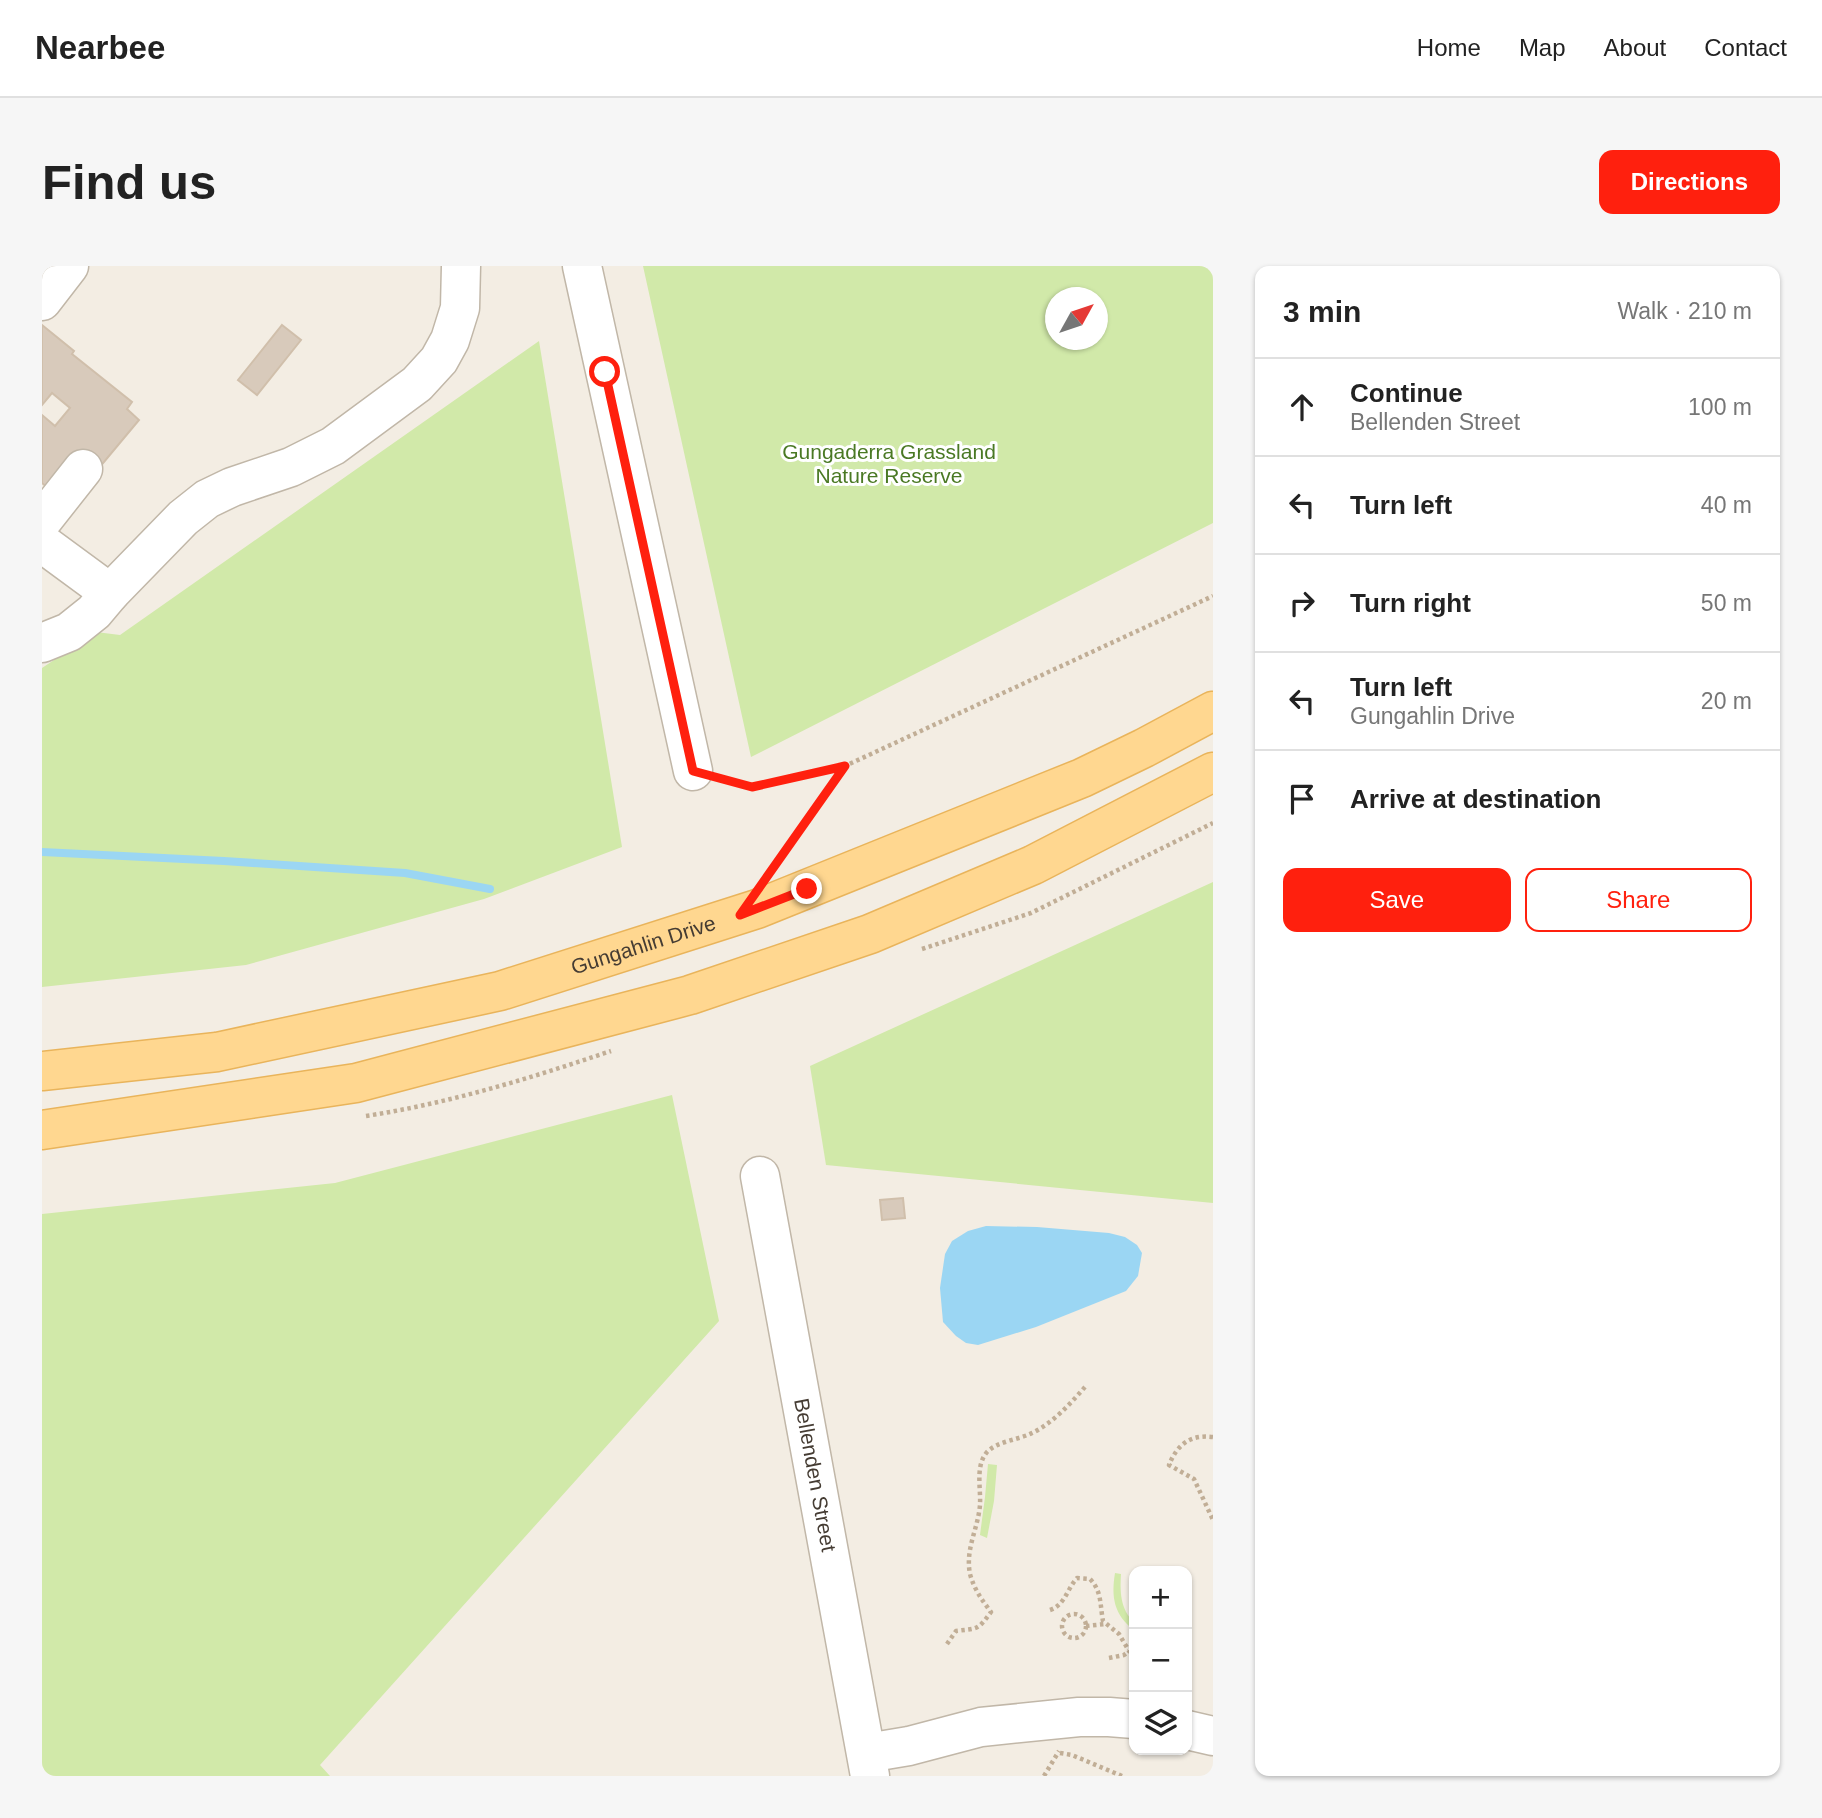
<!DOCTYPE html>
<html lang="en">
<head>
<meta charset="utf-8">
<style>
  body { margin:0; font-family:Helvetica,sans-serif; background:#f6f6f6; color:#222 }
  .controls { position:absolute; right:21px; bottom:21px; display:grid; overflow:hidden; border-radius:14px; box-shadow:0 2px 5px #0004 }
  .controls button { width:63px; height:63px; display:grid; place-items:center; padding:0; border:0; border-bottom:2px solid #e0e0e0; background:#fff; color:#222; font:35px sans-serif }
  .compass { position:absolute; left:1003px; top:21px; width:63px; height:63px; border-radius:50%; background:#fff; box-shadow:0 2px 5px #0004; rotate:50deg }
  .stop { position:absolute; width:21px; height:21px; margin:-16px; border:5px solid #ff200e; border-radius:50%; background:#fff }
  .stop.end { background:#ff200e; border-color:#fff; box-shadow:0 2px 7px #0008 }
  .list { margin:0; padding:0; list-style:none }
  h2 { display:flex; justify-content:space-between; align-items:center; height:91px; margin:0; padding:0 28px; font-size:30px }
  h2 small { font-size:23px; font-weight:400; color:#767676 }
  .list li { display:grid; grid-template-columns:46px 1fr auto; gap:21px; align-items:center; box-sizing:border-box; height:98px; padding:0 28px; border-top:2px solid #e0e0e0 }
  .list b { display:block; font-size:26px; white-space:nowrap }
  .list p { margin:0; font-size:23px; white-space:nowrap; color:#767676 }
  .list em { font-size:23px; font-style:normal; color:#767676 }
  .actions { display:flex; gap:14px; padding:21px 28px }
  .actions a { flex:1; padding:16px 0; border:2px solid #ff200e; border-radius:14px; text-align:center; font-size:24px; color:#ff200e }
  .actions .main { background:#ff200e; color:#fff }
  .icon { flex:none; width:38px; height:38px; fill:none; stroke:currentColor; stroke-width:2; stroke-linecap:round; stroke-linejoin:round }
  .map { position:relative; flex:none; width:1171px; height:1510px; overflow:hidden; border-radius:14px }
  header { display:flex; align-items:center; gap:42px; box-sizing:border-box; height:98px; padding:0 35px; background:#fff; border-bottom:2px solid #e0e0e0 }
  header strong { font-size:33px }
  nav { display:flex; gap:38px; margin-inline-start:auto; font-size:24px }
  .intro { display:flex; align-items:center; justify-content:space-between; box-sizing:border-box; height:168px; padding:0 42px }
  h1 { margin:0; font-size:49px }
  .button { padding:18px 32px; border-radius:14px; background:#ff200e; color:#fff; font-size:24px; font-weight:700 }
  main { display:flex; gap:42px; padding:0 42px }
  aside { flex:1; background:#fff; border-radius:14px; box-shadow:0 2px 5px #0004 }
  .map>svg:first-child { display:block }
  .green { fill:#d1e9a9; fill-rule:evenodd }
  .water { fill:#9bd6f3 }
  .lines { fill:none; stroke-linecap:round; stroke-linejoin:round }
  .stream { stroke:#9bd6f3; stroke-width:8 }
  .building { fill:#d8cabb; stroke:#d0bfab; stroke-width:2 }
  .minor-casing { stroke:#c1b7a8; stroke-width:41 }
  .major-casing { stroke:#e9b45b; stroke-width:41 }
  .path { stroke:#c1ae96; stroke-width:4.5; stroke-dasharray:3.5 3.5; stroke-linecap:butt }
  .minor { stroke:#fff; stroke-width:38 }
  .major { stroke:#ffd790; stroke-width:38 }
  .route { stroke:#ff200e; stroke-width:9 }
  .labels { text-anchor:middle; stroke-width:6; stroke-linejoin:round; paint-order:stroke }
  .park-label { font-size:21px; fill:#4a7924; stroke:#fff }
  .street-label { font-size:21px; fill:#453c33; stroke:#fff }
</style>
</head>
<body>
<header>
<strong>Nearbee</strong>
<nav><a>Home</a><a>Map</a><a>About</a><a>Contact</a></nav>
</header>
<div class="intro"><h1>Find us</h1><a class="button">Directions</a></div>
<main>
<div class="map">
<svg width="1171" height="1510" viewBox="0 0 1171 1510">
  <rect width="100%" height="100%" fill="#f3ede3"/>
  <g class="green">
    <path d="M601,0H1171V257L709,491ZM1014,32H1056V74H1014Z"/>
    <path d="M497,75L580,581L442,633L204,699L0,721V402L54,366L78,369Z"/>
    <path d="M1171,616V937L784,899L768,800Z"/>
    <path d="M630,829L677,1055L278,1499L288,1510H0V948L293,917Z"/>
    <path d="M946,1198L955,1199L952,1235L945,1272L938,1269L943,1231Z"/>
    <path d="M1073,1307L1079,1308C1078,1325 1078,1343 1092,1356V1364C1072,1349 1069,1331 1073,1307Z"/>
  </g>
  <path class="water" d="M944,960L995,961L1067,967L1083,971L1095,979L1100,987L1096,1010L1084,1025L994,1061L936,1079L924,1077L914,1070L901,1056L898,1022L903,988L910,975L926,965Z"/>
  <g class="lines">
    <path class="stream" d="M0,586L182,595L363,607L448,623"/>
  </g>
  <g class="building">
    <path d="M0,59L32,85L30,88L90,136L85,143L97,154L52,208L14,229L0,217V149L13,160L28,142L10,127L0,139Z"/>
    <path d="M240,59L259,74L215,129L196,114Z"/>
    <path d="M861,932L863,952L840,954L838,934Z"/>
  </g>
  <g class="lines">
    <defs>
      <g id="minor">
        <path d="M540,0L651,505"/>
        <path d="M0,35L27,0"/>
        <path d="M0,255L41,203"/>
        <path d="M0,277L68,327"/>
        <path d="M0,377L27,366L52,346L68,327L141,252L165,233L190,221L249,201L291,180L375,118L397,94L408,74L418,42L419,0"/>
        <path id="s1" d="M718,910L828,1510"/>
        <path d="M1145,1464L1171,1470"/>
        <path d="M825,1487L867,1480L939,1461L1037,1451H1067L1092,1453"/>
      </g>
      <g id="major">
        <path id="s2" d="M0,805L175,786L458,725L715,643L1040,512L1102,482L1171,445"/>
        <path d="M0,864L314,817L648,729L828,668L991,599L1171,506"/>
      </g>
    </defs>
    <use href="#minor" class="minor-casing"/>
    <use href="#major" class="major-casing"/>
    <g class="path">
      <path d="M679,512L710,521L803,500L1171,330"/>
      <path d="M731,602L803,501"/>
      <path d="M880,683L989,647L1171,557"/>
      <path d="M324,850C408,837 489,812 569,785"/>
      <path d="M1171,1171C1148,1168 1135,1179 1127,1199L1152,1213L1171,1254"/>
      <path d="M1008,1344C1023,1339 1025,1323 1035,1312L1048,1313C1060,1325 1058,1340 1061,1355L1077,1368L1087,1385L1092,1389"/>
      <circle cx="1032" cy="1360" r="12"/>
      <path d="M1044,1360L1063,1358"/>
      <path d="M905,1378L914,1365C936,1362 935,1365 949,1346C940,1334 932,1323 928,1308C923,1283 936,1263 938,1239C939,1222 933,1200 945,1186C956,1175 976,1174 990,1167C1011,1157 1028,1138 1043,1121"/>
      <path d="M1067,1392L1082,1389L1087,1385"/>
      <path d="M1018,1487L1030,1489L1080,1510"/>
      <path d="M1002,1510L1017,1485"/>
    </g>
    <use href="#minor" class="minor"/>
    <use href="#major" class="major"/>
  </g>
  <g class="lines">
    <path class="route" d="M563,106L651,505L710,521L803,500L698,649L765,623"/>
  </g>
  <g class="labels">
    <g class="park-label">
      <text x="847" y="193">Gungaderra Grassland<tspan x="847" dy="24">Nature Reserve</tspan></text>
    </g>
    <g class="street-label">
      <text dy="7" stroke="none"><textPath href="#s2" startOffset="616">Gungahlin Drive</textPath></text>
      <text dy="7" stroke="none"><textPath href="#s1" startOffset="304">Bellenden Street</textPath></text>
    </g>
  </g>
</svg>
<div class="controls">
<button>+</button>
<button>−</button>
<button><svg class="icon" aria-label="layers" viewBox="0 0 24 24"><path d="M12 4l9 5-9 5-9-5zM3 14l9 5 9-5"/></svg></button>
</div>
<svg class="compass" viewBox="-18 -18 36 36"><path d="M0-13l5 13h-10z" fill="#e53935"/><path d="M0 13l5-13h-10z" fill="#767676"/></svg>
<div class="stop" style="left:563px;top:106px"></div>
<div class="stop end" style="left:765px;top:623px"></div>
</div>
<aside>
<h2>3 min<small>Walk · 210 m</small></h2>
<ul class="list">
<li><svg class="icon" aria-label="ahead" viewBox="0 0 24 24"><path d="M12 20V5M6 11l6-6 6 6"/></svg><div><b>Continue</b><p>Bellenden Street</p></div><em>100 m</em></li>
<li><svg class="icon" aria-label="left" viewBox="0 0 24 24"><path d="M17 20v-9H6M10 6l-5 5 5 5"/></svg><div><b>Turn left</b></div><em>40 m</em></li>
<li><svg class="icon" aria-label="right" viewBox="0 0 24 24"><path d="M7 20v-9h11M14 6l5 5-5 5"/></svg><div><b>Turn right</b></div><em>50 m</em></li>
<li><svg class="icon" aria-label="left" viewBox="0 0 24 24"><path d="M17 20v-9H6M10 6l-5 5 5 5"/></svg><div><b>Turn left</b><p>Gungahlin Drive</p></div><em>20 m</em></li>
<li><svg class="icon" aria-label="arrive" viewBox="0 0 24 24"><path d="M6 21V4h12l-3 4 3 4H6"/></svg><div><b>Arrive at destination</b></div></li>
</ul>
<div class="actions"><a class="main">Save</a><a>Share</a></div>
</aside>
</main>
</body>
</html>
